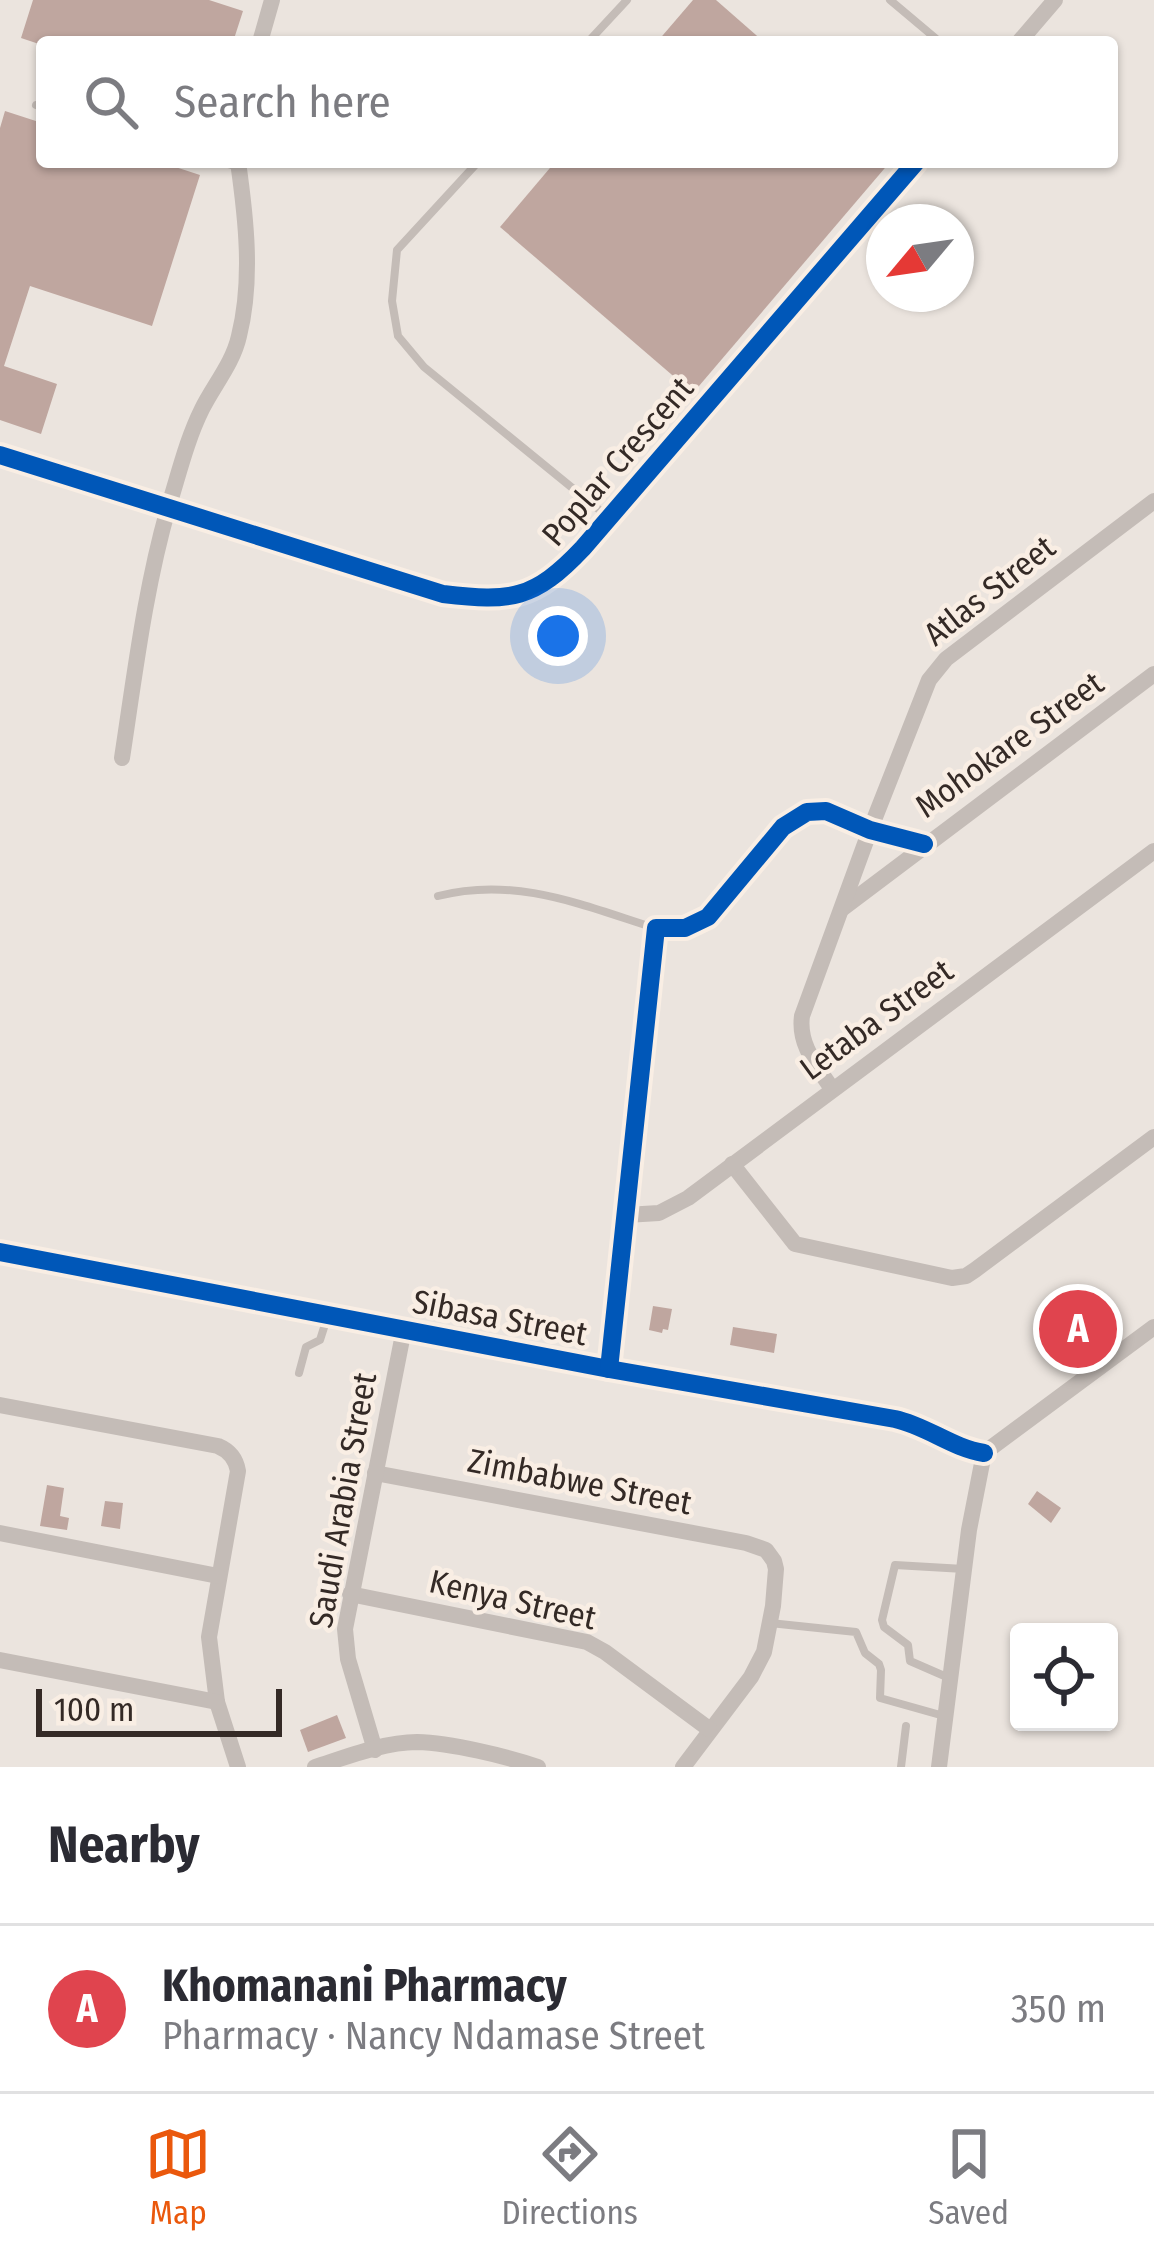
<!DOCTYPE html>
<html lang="en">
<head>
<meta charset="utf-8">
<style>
  body { margin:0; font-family:"Fira Sans Condensed",sans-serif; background:#f2f2f3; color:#2b2b33 }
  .controls { position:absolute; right:36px; bottom:36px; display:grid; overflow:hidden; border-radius:12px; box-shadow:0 3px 9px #0004 }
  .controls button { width:108px; height:108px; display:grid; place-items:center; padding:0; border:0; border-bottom:3px solid #e1e1e2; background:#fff; color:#2b2b33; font:60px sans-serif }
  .compass { position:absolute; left:866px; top:204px; width:108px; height:108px; border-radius:50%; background:#fff; box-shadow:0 3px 9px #0004; rotate:241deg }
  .scale { position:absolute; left:36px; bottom:30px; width:246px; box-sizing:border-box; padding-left:12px; border:6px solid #342a26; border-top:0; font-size:33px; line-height:42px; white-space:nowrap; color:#342a26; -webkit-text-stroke:9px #f9eee4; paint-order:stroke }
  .you { position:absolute; left:558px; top:636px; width:42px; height:42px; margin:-30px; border:9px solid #fff; border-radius:50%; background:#1a73e8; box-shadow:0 0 0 18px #1a73e833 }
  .badge { display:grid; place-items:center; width:78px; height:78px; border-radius:50%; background:#ea580c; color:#fff; font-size:39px; font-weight:700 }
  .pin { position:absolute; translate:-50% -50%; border:6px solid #fff; box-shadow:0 3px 12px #0006 }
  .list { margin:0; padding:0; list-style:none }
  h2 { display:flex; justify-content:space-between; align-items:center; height:156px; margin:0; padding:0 48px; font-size:51px }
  h2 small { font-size:39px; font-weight:400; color:#7c7c81 }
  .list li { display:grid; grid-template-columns:78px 1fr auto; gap:36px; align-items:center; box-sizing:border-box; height:168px; padding:0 48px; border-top:3px solid #e1e1e2 }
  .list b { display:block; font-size:45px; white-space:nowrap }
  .list p { margin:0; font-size:39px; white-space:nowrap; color:#7c7c81 }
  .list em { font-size:39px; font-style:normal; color:#7c7c81 }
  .icon { flex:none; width:66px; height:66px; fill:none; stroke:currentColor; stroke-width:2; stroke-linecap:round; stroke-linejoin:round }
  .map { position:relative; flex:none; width:1154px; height:1767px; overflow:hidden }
  .search { position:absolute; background:#fff; box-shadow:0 3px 9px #0004; left:36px; right:36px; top:36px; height:132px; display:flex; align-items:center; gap:30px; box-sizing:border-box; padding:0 42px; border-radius:12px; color:#7c7c81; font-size:45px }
  .sheet { height:324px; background:#fff }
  nav { display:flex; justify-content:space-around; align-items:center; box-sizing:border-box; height:168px; border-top:3px solid #e1e1e2; background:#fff; font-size:33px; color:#7c7c81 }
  nav a { display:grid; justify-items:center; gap:6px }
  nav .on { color:#ea580c }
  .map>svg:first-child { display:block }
  .building { fill:#bfa69f }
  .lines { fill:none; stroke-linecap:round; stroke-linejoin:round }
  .lane { stroke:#c4bcb7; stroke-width:8 }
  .street { stroke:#c4bcb7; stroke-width:16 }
  .cycleway-casing { stroke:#f9eee4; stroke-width:26 }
  .cycleway { stroke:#0057b8; stroke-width:18 }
  .labels { text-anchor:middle; stroke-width:9; stroke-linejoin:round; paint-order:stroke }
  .street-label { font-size:33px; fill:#342a26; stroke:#f9eee4 }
</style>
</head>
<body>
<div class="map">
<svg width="1154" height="1767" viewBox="0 0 1154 1767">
  <rect width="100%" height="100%" fill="#ebe4de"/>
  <g class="building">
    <path d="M33,0H209L243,11L233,42H42V45L21,38Z"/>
    <path d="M693,0H716L764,42H657Z"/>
    <path d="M5,111L42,123V162H160L200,175L152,326L30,286L4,366L57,384L41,434L0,420V128Z"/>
    <path d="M555,162H890L693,393L500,227Z"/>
    <path d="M653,1306L672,1309L668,1330L663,1329L662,1333L649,1330Z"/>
    <path d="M1076,1314L1086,1326L1054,1350L1043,1336Z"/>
    <path d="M733,1327L777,1334L774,1353L730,1345Z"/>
    <path d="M47,1485L64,1488L60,1516L69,1518L67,1530L40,1526Z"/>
    <path d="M1037,1491L1061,1508L1051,1523L1028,1504Z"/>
    <path d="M105,1501L123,1503L120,1529L101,1526Z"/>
    <path d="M337,1715L346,1738L308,1752L300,1730Z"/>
  </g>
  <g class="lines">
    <g class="lane">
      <path d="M890,0L940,42"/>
      <path d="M588,42L627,0"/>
      <path d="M36,105L42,107"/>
      <path d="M221,162L238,167"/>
      <path d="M478,162L397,250L392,301L398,336L424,367L608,517"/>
      <path d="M438,896C515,876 582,905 655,928"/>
      <path d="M299,1373L306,1347L320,1340L328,1315"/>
      <path d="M770,1623L856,1632L865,1653L879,1664L881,1670L880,1698L944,1716"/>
      <path d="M949,1678L910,1661L908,1645L884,1627L882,1620L895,1565L964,1569"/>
      <path d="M901,1767L906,1726"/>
    </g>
    <g class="street">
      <path d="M260,42L272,0"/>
      <path d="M1019,42L1055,0"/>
      <path d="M0,455L443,594C511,602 534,600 583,548L916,162"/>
      <path d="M122,758C135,673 145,588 169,505C179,473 187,439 202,409C214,385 233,363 239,336C253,280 246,218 238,162"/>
      <path d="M843,908L1154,674"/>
      <path d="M832,1089C817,1066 798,1045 802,1016L870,830L929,680L946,659L1154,501"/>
      <path d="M732,1164L795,1244L952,1278L966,1276L975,1270L1154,1137"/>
      <path d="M626,1215L659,1213L688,1198L1154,851"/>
      <path d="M0,1252L609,1369L895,1419C927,1426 952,1448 984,1453"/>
      <path d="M609,1369L656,928H685L708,917L783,827L807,812L826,811L870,830L924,844"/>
      <path d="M0,1405L218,1446C230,1451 236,1459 238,1471L209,1637L217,1702L238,1767"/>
      <path d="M375,1473L746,1543L766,1550L774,1561L776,1569L773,1606L764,1652L751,1677L683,1767"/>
      <path d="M0,1533L218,1576"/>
      <path d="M350,1594L587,1642L605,1652L709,1729"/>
      <path d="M0,1660L217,1702"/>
      <path d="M375,1750L348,1659L345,1629L404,1329"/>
      <path d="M315,1767C346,1757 384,1742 417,1742C451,1743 506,1756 538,1767"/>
      <path d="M939,1767L969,1530L984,1453L1154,1327"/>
    </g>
    <defs>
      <g id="cycleway">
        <path d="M0,455L443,594C511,602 534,600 583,548L916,162"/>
        <path d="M0,1252L609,1369L895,1419C927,1426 952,1448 984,1453"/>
        <path d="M609,1369L656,928H685L708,917L783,827L807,812L826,811L870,830L924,844"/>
      </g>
    </defs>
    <use href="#cycleway" class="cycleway-casing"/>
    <use href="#cycleway" class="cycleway"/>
  </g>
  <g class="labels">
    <g class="street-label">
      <text transform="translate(617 461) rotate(-49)" y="12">Poplar Crescent</text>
      <text transform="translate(989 590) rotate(-38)" y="12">Atlas Street</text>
      <text transform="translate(1009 744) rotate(-36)" y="12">Mohokare Street</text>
      <text transform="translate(876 1019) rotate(-36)" y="12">Letaba Street</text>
      <text transform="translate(500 1317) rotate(11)" y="12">Sibasa Street</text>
      <text transform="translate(580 1481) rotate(11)" y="12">Zimbabwe Street</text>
      <text transform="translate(342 1500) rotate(-80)" y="12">Saudi Arabia Street</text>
      <text transform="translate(513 1599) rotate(13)" y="12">Kenya Street</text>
    </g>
  </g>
</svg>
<div class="controls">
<button><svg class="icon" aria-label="locate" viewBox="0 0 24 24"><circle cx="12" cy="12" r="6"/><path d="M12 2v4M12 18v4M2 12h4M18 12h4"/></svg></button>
</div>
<svg class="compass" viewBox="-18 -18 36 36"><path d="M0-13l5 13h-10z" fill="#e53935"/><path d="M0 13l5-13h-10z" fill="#7c7c81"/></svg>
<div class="scale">100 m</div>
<div class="you"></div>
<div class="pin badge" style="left:1078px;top:1329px;background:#e0444e">A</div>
<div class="search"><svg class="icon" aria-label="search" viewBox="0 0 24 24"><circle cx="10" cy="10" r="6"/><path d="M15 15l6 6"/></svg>Search here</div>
</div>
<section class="sheet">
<h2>Nearby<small></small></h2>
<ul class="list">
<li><span class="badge" style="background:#e0444e">A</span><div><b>Khomanani Pharmacy</b><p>Pharmacy · Nancy Ndamase Street</p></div><em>350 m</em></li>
</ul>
</section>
<nav>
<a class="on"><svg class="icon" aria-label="map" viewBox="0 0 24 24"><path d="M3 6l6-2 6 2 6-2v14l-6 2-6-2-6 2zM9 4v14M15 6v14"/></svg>Map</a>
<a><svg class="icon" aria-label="directions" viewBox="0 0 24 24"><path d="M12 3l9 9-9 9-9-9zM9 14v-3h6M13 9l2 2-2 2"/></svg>Directions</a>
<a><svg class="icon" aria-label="saved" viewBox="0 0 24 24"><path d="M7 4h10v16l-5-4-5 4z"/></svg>Saved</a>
</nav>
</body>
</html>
